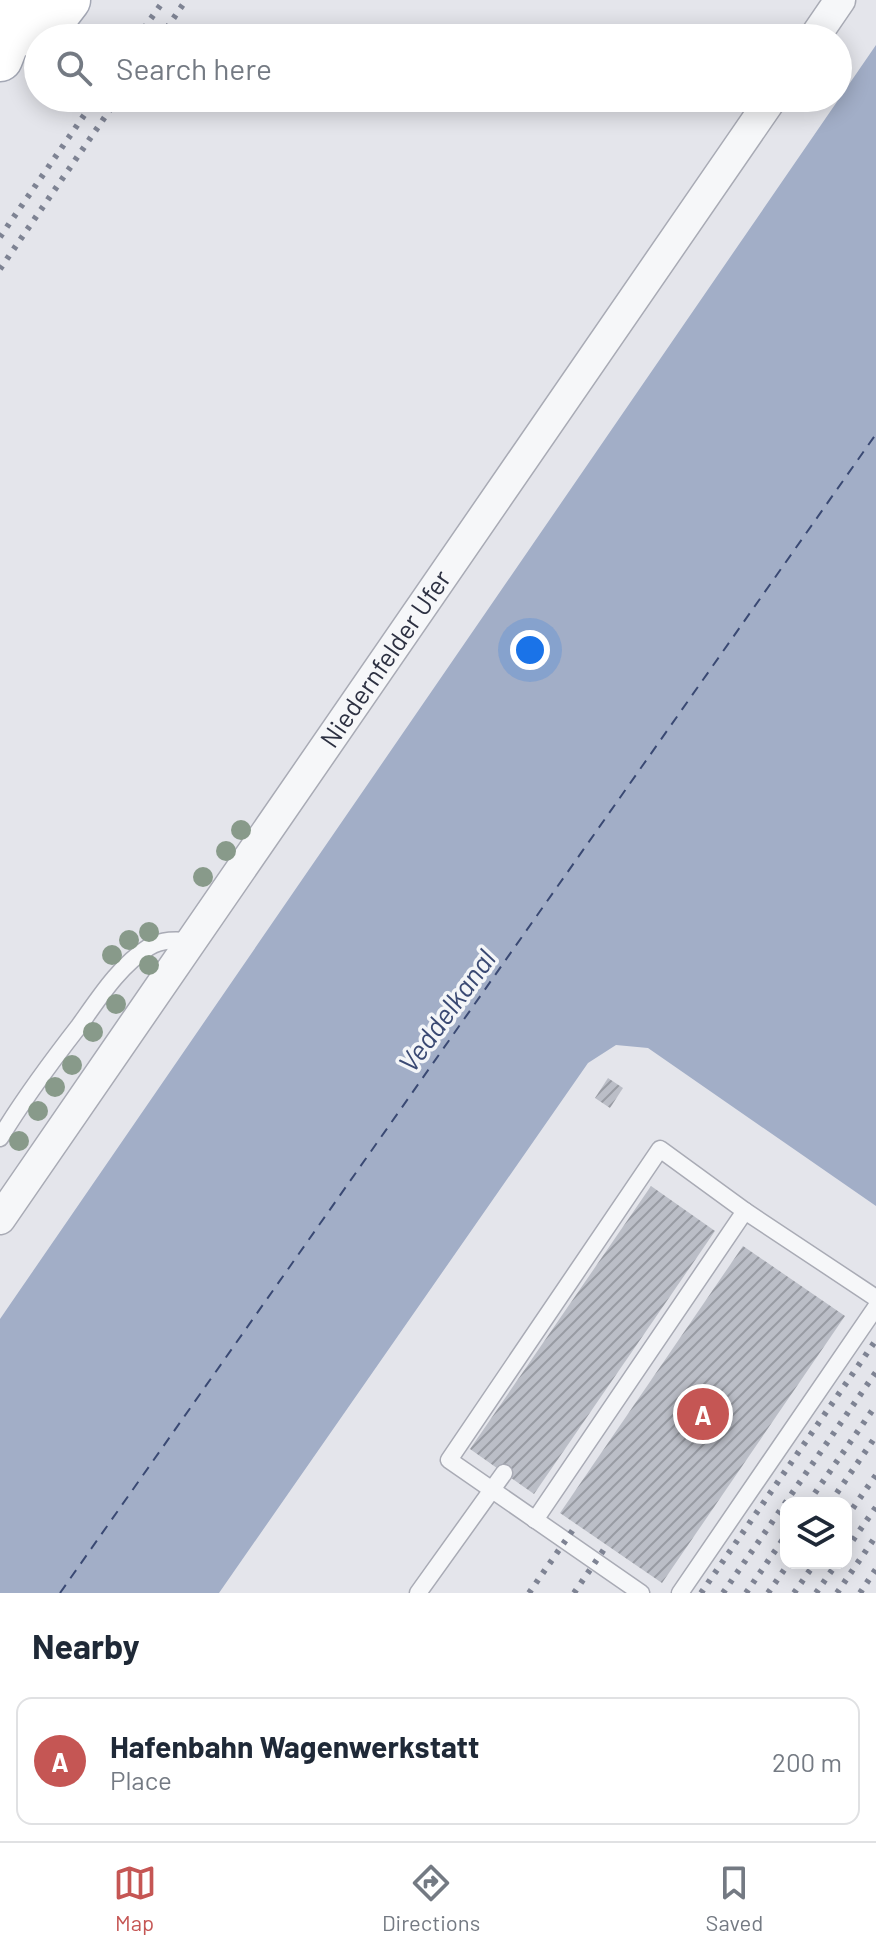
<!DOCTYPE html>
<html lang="en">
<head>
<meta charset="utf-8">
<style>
  body { margin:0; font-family:Barlow,sans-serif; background:#f2f2f3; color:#1f2937 }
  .controls { position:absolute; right:24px; bottom:24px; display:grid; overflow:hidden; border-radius:16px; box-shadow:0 4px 20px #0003 }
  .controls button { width:72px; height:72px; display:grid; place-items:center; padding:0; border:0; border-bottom:2px solid #e0e1e3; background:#fff; color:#1f2937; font:40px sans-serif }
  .you { position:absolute; left:530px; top:650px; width:28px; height:28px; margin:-20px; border:6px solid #fff; border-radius:50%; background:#1a73e8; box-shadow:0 0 0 12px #1a73e833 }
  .badge { display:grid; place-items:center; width:52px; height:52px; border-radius:50%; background:#c55654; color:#fff; font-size:26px; font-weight:700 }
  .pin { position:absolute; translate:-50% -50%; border:4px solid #fff; box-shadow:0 2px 8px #0006 }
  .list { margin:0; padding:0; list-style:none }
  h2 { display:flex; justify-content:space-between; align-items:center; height:104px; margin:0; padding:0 32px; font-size:34px }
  h2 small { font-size:26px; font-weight:400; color:#747a83 }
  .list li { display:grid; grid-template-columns:52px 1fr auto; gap:24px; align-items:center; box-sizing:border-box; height:128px; margin:0 16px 16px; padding:0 16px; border:2px solid #e0e1e3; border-radius:16px }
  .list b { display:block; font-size:30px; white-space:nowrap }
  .list p { margin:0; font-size:26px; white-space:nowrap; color:#747a83 }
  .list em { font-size:26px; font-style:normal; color:#747a83 }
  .icon { flex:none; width:44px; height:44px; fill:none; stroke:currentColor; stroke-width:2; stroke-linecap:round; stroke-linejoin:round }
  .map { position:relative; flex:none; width:876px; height:1593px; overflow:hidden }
  .search { position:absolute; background:#fff; box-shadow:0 4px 20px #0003; left:24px; right:24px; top:24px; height:88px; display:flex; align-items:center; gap:20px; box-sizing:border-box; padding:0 28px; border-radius:44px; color:#747a83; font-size:30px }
  .sheet { height:248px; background:#fff }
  nav { display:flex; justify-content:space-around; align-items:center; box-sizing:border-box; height:112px; border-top:2px solid #e0e1e3; background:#fff; font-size:22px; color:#747a83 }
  nav a { display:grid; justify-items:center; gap:4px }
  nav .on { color:#c55654 }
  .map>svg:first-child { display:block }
  .water { fill:#a2aec7 }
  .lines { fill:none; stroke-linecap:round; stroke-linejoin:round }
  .ferry { stroke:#3a4973; stroke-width:2; stroke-dasharray:10 8; stroke-linecap:butt }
  .building { fill:url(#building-hatch) }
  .lane-casing { stroke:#a9abb5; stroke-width:19 }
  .street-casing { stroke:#a9abb5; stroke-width:33 }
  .primary-casing { stroke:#a4a8b5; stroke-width:47 }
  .lane { stroke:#f6f7f9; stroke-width:16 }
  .street { stroke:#f6f7f9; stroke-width:30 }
  .primary { stroke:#fff; stroke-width:44 }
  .rail { stroke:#7e8393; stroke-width:6; stroke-dasharray:4 8; stroke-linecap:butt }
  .tree { fill:#889a8a }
  .labels { text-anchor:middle; stroke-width:7; stroke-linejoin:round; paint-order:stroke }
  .street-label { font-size:26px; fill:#2d3142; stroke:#f3f5f8 }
  .water-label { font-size:28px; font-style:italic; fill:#3a4973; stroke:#f3f5f8 }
</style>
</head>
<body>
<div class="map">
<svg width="876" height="1593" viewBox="0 0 876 1593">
  <defs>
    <pattern id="building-hatch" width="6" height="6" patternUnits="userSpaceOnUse" patternTransform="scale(2)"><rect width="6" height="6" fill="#bbbec7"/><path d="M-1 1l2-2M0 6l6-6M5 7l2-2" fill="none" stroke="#989ba3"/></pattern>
  </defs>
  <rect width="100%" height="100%" fill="#e4e5eb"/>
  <path class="water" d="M876,45V1206L648,1048L616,1045L588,1063L219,1593H0V1319Z"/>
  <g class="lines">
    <path class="ferry" d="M60,1593L876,434"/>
  </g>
  <g class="building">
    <path d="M608,1078L623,1088L610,1108L595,1098Z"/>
    <path d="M651,1186L715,1231L534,1494L470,1449Z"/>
    <path d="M743,1246L845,1316L662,1583L560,1513Z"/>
  </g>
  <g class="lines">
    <defs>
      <g id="lane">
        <path d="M0,1138C24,1098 51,1062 79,1026C99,998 119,966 149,947C163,939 176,940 191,941"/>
        <path d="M535,1520L745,1211L876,1298"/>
        <path d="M418,1593L504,1473"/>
        <path d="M641,1593L449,1460L660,1149L745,1211"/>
        <path d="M680,1593L876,1307"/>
      </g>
      <g id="street">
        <path d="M814,38L840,0"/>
        <path id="s1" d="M0,1219L772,98"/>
      </g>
      <g id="primary">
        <path d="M39,38L68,0"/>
        <path d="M0,59L23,0"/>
      </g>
    </defs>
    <use href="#lane" class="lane-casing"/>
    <use href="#street" class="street-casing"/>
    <use href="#primary" class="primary-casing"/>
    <use href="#lane" class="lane"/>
    <use href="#street" class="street"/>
    <use href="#primary" class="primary"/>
    <g class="rail">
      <path d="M137,38L164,0"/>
      <path d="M160,38L186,0"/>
      <path d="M0,237L96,98"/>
      <path d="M0,269L118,98"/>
      <path d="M808,1503L876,1405"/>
      <path d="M830,1503L876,1436"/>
      <path d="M846,1518L876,1475"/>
      <path d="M846,1550L876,1507"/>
      <path d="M529,1593L577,1524"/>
      <path d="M574,1593L607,1545"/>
      <path d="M701,1593L876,1340"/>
      <path d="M723,1593L876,1372"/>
      <path d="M746,1593L786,1535"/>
      <path d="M768,1593L789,1563"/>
      <path d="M794,1593L815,1563"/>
      <path d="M816,1593L837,1563"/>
      <path d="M837,1593L876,1536"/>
      <path d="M860,1593L876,1569"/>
    </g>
  </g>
  <g class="tree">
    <circle cx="241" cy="830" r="10"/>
    <circle cx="226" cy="851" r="10"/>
    <circle cx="203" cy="877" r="10"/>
    <circle cx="149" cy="932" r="10"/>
    <circle cx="129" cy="940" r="10"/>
    <circle cx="112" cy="955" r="10"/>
    <circle cx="149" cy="965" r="10"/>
    <circle cx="116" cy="1004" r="10"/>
    <circle cx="93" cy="1032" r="10"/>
    <circle cx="72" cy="1065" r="10"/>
    <circle cx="55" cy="1087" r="10"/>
    <circle cx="38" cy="1111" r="10"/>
    <circle cx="19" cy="1141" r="10"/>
  </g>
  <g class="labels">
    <g class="street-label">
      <text dy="9" stroke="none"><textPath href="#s1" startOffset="680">Niedernfelder Ufer</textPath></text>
    </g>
    <g class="water-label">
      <text transform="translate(447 1011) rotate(-54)" y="10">Veddelkanal</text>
    </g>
  </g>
</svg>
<div class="controls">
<button><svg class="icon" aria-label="layers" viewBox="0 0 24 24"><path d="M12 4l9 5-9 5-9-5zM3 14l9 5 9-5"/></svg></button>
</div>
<div class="you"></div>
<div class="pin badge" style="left:703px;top:1414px">A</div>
<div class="search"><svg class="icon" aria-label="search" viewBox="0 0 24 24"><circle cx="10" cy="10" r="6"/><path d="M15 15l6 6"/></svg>Search here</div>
</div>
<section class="sheet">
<h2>Nearby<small></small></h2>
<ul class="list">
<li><span class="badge">A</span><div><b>Hafenbahn Wagenwerkstatt</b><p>Place</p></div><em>200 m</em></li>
</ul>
</section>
<nav>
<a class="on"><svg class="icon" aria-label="map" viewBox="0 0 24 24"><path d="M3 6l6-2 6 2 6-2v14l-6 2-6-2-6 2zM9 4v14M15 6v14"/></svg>Map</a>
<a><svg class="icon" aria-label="directions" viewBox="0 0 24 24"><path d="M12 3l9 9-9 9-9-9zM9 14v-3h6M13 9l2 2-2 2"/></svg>Directions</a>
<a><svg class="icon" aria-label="saved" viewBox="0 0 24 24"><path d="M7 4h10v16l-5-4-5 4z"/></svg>Saved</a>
</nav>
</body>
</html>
